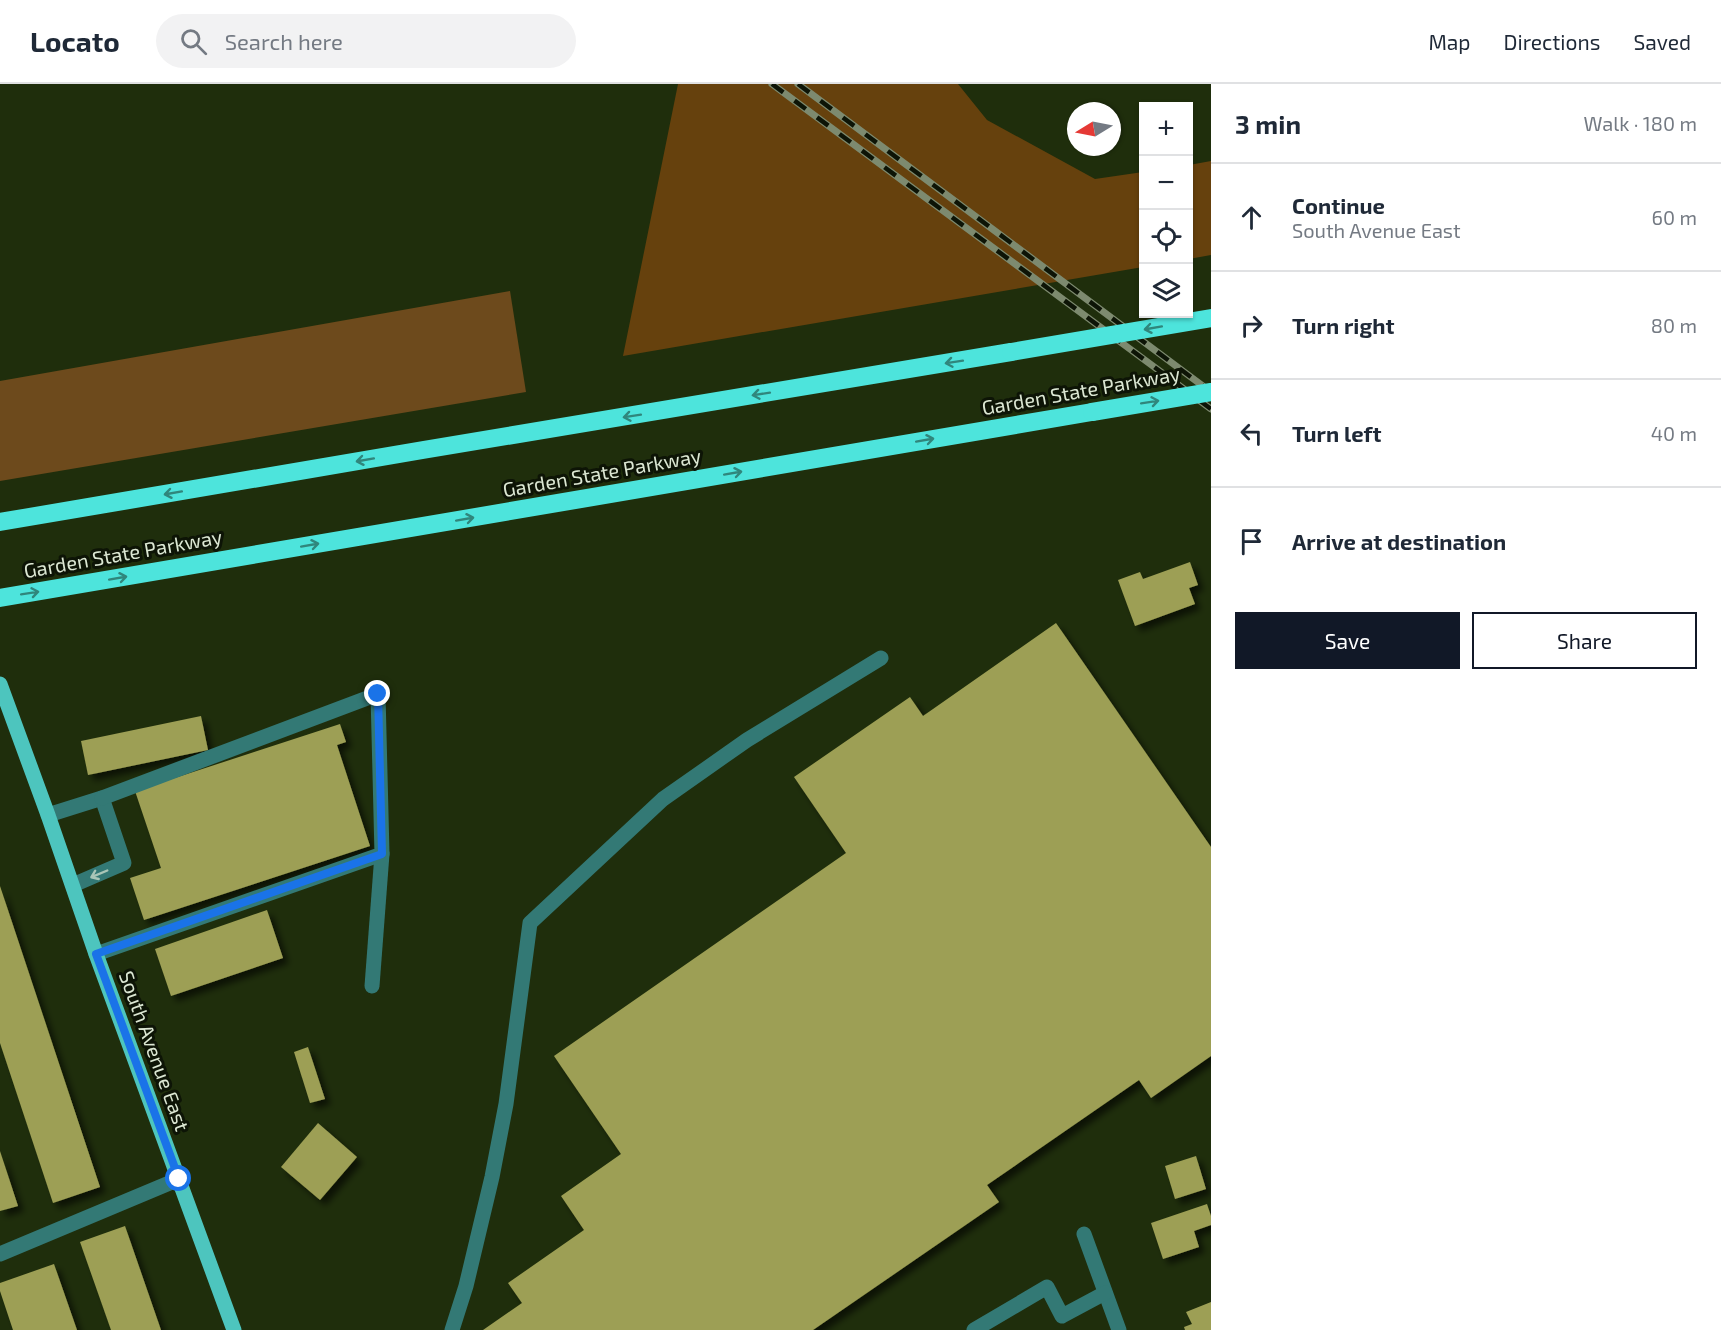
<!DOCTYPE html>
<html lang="en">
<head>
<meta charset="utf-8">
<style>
  body { margin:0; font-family:"Exo 2",sans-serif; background:#f2f2f3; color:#1f2937 }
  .controls { position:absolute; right:18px; top:18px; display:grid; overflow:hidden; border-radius:0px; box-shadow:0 2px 4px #0004 }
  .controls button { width:54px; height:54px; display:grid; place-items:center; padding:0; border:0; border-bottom:2px solid #e0e1e3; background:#fff; color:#1f2937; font:30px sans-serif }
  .compass { position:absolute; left:1067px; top:18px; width:54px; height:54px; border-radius:50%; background:#fff; box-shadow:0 2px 4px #0004; rotate:260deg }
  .stop { position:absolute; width:18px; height:18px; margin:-14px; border:4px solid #1a73e8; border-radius:50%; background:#fff }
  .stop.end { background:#1a73e8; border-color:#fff; box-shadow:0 2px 6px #0008 }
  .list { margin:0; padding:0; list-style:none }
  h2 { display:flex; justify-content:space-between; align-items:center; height:78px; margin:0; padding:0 24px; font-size:26px }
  h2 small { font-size:20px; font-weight:400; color:#747a83 }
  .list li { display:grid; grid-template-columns:39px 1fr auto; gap:18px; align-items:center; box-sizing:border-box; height:108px; padding:0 24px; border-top:2px solid #e0e1e3 }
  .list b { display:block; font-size:22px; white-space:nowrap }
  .list p { margin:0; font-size:20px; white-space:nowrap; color:#747a83 }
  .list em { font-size:20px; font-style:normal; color:#747a83 }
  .actions { display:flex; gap:12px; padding:18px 24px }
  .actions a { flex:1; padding:14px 0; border:2px solid #111827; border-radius:0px; text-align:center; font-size:21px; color:#111827 }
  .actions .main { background:#111827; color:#fff }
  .icon { flex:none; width:33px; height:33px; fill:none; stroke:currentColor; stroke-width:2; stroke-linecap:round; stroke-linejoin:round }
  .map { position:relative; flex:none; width:1211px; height:1246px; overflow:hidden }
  header { display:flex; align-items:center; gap:36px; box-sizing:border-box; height:84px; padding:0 30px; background:#fff; border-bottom:2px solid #e0e1e3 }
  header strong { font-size:28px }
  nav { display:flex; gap:33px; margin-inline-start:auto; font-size:21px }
  .search { width:420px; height:54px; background:#f2f2f3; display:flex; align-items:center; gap:15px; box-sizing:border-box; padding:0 21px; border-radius:33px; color:#747a83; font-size:22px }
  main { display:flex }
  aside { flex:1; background:#fff }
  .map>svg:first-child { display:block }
  .green { fill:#66410d }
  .forest { fill:#6d4a1c }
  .building { fill:#9d9f55; filter:url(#shadow) }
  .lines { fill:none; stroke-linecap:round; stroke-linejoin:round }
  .minor { stroke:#337975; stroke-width:15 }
  .major { stroke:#4dc5be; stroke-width:15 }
  .highway { stroke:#4de4dc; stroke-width:18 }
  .rail-casing { stroke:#7d8a6f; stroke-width:7 }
  .rail { stroke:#0d1406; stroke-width:4.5; stroke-dasharray:14; stroke-linecap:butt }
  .highway-bridge { stroke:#4de4dc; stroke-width:18 }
  .oneway { stroke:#30867c }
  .oneway2 { stroke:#a9c6b7 }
  .route { stroke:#1a73e8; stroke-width:8 }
  .labels { text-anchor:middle; stroke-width:6; stroke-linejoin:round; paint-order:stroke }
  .street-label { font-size:20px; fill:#dce7d3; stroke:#0d1406 }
</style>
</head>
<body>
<header>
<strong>Locato</strong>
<div class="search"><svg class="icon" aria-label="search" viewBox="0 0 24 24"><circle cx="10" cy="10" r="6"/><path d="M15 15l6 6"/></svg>Search here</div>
<nav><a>Map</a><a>Directions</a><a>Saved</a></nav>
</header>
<main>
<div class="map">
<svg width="1211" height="1246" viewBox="0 0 1211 1246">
  <defs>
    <filter id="shadow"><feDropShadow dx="5.5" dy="5.5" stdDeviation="3" flood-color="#0009"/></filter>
  </defs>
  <rect width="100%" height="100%" fill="#1f2e0c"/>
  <g class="green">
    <path d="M678,0H958L987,36L1095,95L1143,88V183L623,272Z"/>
    <path d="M1211,77V171L1189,175V81Z"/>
  </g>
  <path class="forest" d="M510,207L526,308L0,397V297Z"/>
  <g class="building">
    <path d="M1190,478L1198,501L1189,504L1195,520L1135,542L1118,496L1140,488L1143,495Z"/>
    <path d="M1056,539L1211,763V972L1151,1014L1139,996L987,1101L999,1118L813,1246H483L522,1219L508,1199L584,1146L561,1112L621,1070L554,972L846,769L794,693L910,613L923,632Z"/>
    <path d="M201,632L208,666L88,691L81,657Z"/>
    <path d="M340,640L346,658L337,661L370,762L144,836L130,794L161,784L135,707Z"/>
    <path d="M0,802L100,1103L53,1119L0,959Z"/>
    <path d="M267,826L283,874L171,912L155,865Z"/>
    <path d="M308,963L325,1015L310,1019L294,968Z"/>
    <path d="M318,1039L357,1073L320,1116L281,1083Z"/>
    <path d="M0,1067L18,1122L0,1127Z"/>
    <path d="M1196,1072L1206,1105L1175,1115L1165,1082Z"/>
    <path d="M1207,1120L1211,1132V1141L1194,1147L1199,1163L1163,1175L1151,1139Z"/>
    <path d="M125,1142L161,1246H111L80,1158Z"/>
    <path d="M54,1180L77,1246H13L0,1207V1199Z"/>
    <path d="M1211,1218V1246H1185L1184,1243L1192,1240L1186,1228Z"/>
  </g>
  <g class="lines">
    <g class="minor">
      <path d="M48,731L102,714L124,779L73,801"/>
      <path d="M96,870L382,770L378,610L102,714"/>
      <path d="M372,902L382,770"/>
      <path d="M1084,1150L1119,1246"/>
      <path d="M0,1170L179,1095"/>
      <path d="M452,1246L466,1202L492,1093L506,1020L530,839L663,715L747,656L881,574"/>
      <path d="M974,1246L1047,1203L1062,1232L1105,1209"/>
    </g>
    <path class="major" d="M0,600L48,731L96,870L234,1246"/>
    <g class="highway">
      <path d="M0,438L423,366L1011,268"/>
      <path d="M0,514L1092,328"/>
    </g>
    <defs>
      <g id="rail">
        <path d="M772,0L1211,325"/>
        <path d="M798,0L1211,308"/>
      </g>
    </defs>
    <use href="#rail" class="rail-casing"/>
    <use href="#rail" class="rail"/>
    <g class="highway-bridge">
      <path d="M1011,268L1211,234"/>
      <path d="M1092,328L1211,308"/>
    </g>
  </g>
  <defs><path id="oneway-shaft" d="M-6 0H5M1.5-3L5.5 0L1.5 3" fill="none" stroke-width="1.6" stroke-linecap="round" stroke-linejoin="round" transform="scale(1.5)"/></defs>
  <g class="oneway">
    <use href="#oneway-shaft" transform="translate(1153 244) rotate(170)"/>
    <use href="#oneway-shaft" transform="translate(954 278) rotate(171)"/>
    <use href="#oneway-shaft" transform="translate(761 310) rotate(171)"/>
    <use href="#oneway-shaft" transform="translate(1150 318) rotate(-9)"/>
    <use href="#oneway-shaft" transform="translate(632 332) rotate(171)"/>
    <use href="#oneway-shaft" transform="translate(925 356) rotate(-10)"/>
    <use href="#oneway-shaft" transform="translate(365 376) rotate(170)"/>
    <use href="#oneway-shaft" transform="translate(733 389) rotate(-10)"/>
    <use href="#oneway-shaft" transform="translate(173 409) rotate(170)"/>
    <use href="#oneway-shaft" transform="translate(465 435) rotate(-10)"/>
    <use href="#oneway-shaft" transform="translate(310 461) rotate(-10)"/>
    <use href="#oneway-shaft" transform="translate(118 494) rotate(-10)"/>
    <use href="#oneway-shaft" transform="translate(30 509) rotate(-9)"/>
  </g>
  <use class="oneway2" href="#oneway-shaft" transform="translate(99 790) rotate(157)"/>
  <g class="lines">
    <path class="route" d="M179,1095L96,870L382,770L378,610"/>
  </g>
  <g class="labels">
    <g class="street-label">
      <text transform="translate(1081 307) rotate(-10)" y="7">Garden State Parkway</text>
      <text transform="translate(602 389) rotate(-10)" y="7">Garden State Parkway</text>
      <text transform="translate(123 470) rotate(-10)" y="7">Garden State Parkway</text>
      <text transform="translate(154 967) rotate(70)" y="7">South Avenue East</text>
    </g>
  </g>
</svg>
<div class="controls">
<button>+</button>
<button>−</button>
<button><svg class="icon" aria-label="locate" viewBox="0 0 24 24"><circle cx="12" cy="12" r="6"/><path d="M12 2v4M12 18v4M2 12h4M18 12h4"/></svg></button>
<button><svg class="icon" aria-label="layers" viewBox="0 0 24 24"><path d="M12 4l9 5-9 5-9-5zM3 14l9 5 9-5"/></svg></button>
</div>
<svg class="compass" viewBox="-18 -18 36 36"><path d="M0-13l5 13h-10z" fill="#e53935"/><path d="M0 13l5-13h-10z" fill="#747a83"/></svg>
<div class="stop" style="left:179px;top:1095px"></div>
<div class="stop end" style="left:378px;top:610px"></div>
</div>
<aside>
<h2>3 min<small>Walk · 180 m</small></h2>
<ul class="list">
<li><svg class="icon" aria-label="ahead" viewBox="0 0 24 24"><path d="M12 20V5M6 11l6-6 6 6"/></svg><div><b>Continue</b><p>South Avenue East</p></div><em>60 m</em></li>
<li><svg class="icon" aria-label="right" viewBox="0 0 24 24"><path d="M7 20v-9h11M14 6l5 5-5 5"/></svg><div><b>Turn right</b></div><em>80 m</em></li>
<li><svg class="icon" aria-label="left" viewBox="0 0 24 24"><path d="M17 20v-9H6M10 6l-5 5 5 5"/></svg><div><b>Turn left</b></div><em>40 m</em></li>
<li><svg class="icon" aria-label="arrive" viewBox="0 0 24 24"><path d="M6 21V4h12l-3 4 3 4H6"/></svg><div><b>Arrive at destination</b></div></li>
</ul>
<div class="actions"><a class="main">Save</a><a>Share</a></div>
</aside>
</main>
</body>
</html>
